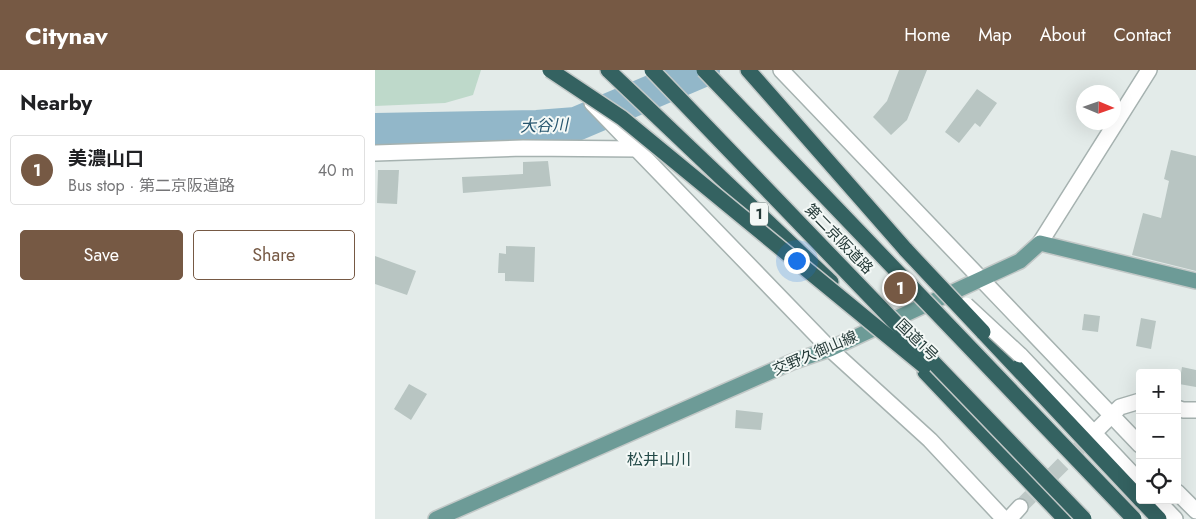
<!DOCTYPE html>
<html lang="en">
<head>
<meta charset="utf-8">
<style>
  body { margin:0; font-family:Jost,"Noto Sans JP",sans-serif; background:#f6f6f6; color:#202124 }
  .controls { position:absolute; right:15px; bottom:15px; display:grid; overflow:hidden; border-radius:5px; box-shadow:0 5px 20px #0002 }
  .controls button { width:45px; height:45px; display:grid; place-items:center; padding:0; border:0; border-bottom:1px solid #e0e0e0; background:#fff; color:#202124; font:25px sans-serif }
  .compass { position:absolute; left:701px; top:15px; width:45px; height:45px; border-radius:50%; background:#fff; box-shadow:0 5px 20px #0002; rotate:92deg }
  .you { position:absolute; left:421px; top:190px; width:18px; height:18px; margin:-12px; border:4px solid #fff; border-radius:50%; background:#1a73e8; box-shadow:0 0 0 8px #1a73e833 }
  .badge { display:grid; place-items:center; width:32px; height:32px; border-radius:50%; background:#765944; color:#fff; font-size:16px; font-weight:700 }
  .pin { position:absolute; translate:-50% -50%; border:2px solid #fff; box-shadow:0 1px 5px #0006 }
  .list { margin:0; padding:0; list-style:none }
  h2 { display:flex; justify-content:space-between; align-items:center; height:65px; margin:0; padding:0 20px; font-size:21px }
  h2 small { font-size:16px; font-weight:400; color:#757577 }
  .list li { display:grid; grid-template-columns:32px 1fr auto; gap:15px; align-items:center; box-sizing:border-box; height:70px; margin:0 10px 10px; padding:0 10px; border:1px solid #e0e0e0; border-radius:5px }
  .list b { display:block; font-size:19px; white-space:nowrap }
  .list p { margin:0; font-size:16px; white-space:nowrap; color:#757577 }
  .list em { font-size:16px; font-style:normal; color:#757577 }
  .actions { display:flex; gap:10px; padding:15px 20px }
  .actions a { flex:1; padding:11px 0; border:1px solid #765944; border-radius:5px; text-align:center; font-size:18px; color:#765944 }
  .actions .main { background:#765944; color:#fff }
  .icon { flex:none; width:28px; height:28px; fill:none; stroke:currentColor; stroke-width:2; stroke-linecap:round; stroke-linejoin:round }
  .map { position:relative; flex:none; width:821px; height:449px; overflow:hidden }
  header { display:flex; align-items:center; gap:30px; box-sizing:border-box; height:70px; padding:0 25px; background:#765944; color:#fff }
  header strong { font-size:24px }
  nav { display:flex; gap:28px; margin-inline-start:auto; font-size:18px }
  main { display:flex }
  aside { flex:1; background:#fff }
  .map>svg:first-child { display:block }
  .green { fill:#bed9ca }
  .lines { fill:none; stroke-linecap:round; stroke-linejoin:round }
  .river { stroke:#92b7c9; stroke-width:34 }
  .building { fill:#b8c5c2 }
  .minor-tunnel { stroke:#bdc8c6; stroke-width:15; stroke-dasharray:15 8; stroke-linecap:butt }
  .minor-casing { stroke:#a6b2b0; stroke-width:18 }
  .major-casing { stroke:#c2c8c7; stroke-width:18 }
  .highway-casing { stroke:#c2c8c7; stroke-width:18 }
  .minor { stroke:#fff; stroke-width:15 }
  .major { stroke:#6d9b97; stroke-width:15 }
  .highway { stroke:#346261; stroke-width:15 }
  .minor-bridge-casing { stroke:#a6b2b0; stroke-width:18; stroke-linecap:butt }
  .highway-bridge-casing { stroke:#c2c8c7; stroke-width:18; stroke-linecap:butt }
  .minor-bridge { stroke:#fff; stroke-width:15 }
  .highway-bridge { stroke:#346261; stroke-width:15 }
  .labels { text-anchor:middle; stroke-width:4; stroke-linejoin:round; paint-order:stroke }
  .shield { fill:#f3f8f6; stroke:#637371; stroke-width:1 }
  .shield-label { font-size:14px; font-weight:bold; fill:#253a38 }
  .street-label { font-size:15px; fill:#253a38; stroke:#f3f8f6 }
  .water-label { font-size:16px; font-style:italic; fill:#26556e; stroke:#f3f8f6 }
  .neighbourhood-label { font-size:16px; fill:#234947; stroke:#f3f8f6 }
</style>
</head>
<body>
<header>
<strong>Citynav</strong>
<nav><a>Home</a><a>Map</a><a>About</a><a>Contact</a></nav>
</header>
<main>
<aside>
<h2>Nearby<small></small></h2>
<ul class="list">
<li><span class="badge">1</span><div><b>美濃山口</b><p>Bus stop · 第二京阪道路</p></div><em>40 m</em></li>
</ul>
<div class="actions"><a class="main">Save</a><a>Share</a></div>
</aside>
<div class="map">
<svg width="821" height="449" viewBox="0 0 821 449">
  <rect width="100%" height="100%" fill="#e3ebe9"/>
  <path class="green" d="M0,0H106L98,25L70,33L0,36Z"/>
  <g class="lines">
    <path class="river" d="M0,60L162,57L201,54L328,0"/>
  </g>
  <g class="building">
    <path d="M524,0H552L532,50L516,65L498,47L512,31Z"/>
    <path d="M602,19L622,33L605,57L600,53L584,73L570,62Z"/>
    <path d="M796,80L821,86V201L757,185L768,143L786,148L794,111L789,109Z"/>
    <path d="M173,91L176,116L88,123L87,107L148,104V92Z"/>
    <path d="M3,100H24L22,134L2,133Z"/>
    <path d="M131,176L160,177L159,212L130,211V203H123L124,183L131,184Z"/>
    <path d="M0,186L41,201L32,225L0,214Z"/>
    <path d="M709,244L725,246L723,262L707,260Z"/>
    <path d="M766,248L781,251L776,279L761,276Z"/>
    <path d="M807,297L821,300V317L804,314Z"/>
    <path d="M34,314L52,324L36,350L19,339Z"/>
    <path d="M361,340L388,343L386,360L360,358Z"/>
  </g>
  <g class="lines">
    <path class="minor-tunnel" d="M645,437L720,362"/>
    <defs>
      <g id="minor">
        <path d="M406,0L765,375"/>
        <path d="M217,33L455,279L555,370L629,449"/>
        <path d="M0,83L148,78L264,79"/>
        <path d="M665,173L774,0"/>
        <path d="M645,285L765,412"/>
        <path d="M802,338L808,340H821"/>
        <path d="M724,358L745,337L765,331"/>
        <path d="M802,422L821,441"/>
        <path d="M782,430L800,449"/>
        <path d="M634,449L645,437"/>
      </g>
      <path id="major" d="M61,449L417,292L455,279L645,191L665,173L821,211"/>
      <g id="highway">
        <path d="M233,0L456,212"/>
        <path d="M373,0L531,180"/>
        <path d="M608,262L765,429"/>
        <path d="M550,302L690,449"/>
        <path d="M766,430L784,449"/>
      </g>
    </defs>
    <use href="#minor" class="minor-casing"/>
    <use href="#major" class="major-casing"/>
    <use href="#highway" class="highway-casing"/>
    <use href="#minor" class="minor"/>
    <use href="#major" class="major"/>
    <use href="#highway" class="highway"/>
    <defs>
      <path id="minor-bridge" d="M591,235L645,285"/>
      <g id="highway-bridge">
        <path d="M175,0L247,48L549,296"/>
        <path d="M277,0L709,449"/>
        <path d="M329,0L759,449"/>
        <path d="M531,180L608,262"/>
      </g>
    </defs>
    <use href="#minor-bridge" class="minor-bridge-casing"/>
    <use href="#highway-bridge" class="highway-bridge-casing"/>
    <use href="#minor-bridge" class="minor-bridge"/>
    <use href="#highway-bridge" class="highway-bridge"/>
  </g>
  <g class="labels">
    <rect class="shield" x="375" y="132.5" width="18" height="23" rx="4"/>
    <g class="shield-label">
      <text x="384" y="149">1</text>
    </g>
    <g class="street-label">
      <text transform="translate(464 169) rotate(46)" y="5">第二京阪道路</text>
      <text transform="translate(542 270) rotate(44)" y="5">国道1号</text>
      <text transform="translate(440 283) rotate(-23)" y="5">交野久御山線</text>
    </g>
    <g class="water-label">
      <text transform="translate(169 55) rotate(-2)" y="6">大谷川</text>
    </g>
    <g class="neighbourhood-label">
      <text x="284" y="395">松井山川</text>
    </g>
  </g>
</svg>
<div class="controls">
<button>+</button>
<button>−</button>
<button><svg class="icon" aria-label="locate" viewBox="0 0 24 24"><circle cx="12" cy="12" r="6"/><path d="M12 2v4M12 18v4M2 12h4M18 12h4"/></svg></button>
</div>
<svg class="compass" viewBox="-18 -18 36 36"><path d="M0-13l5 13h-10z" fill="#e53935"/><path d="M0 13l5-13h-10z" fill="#757577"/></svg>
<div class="you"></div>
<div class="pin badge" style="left:525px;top:218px">1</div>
</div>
</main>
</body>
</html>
